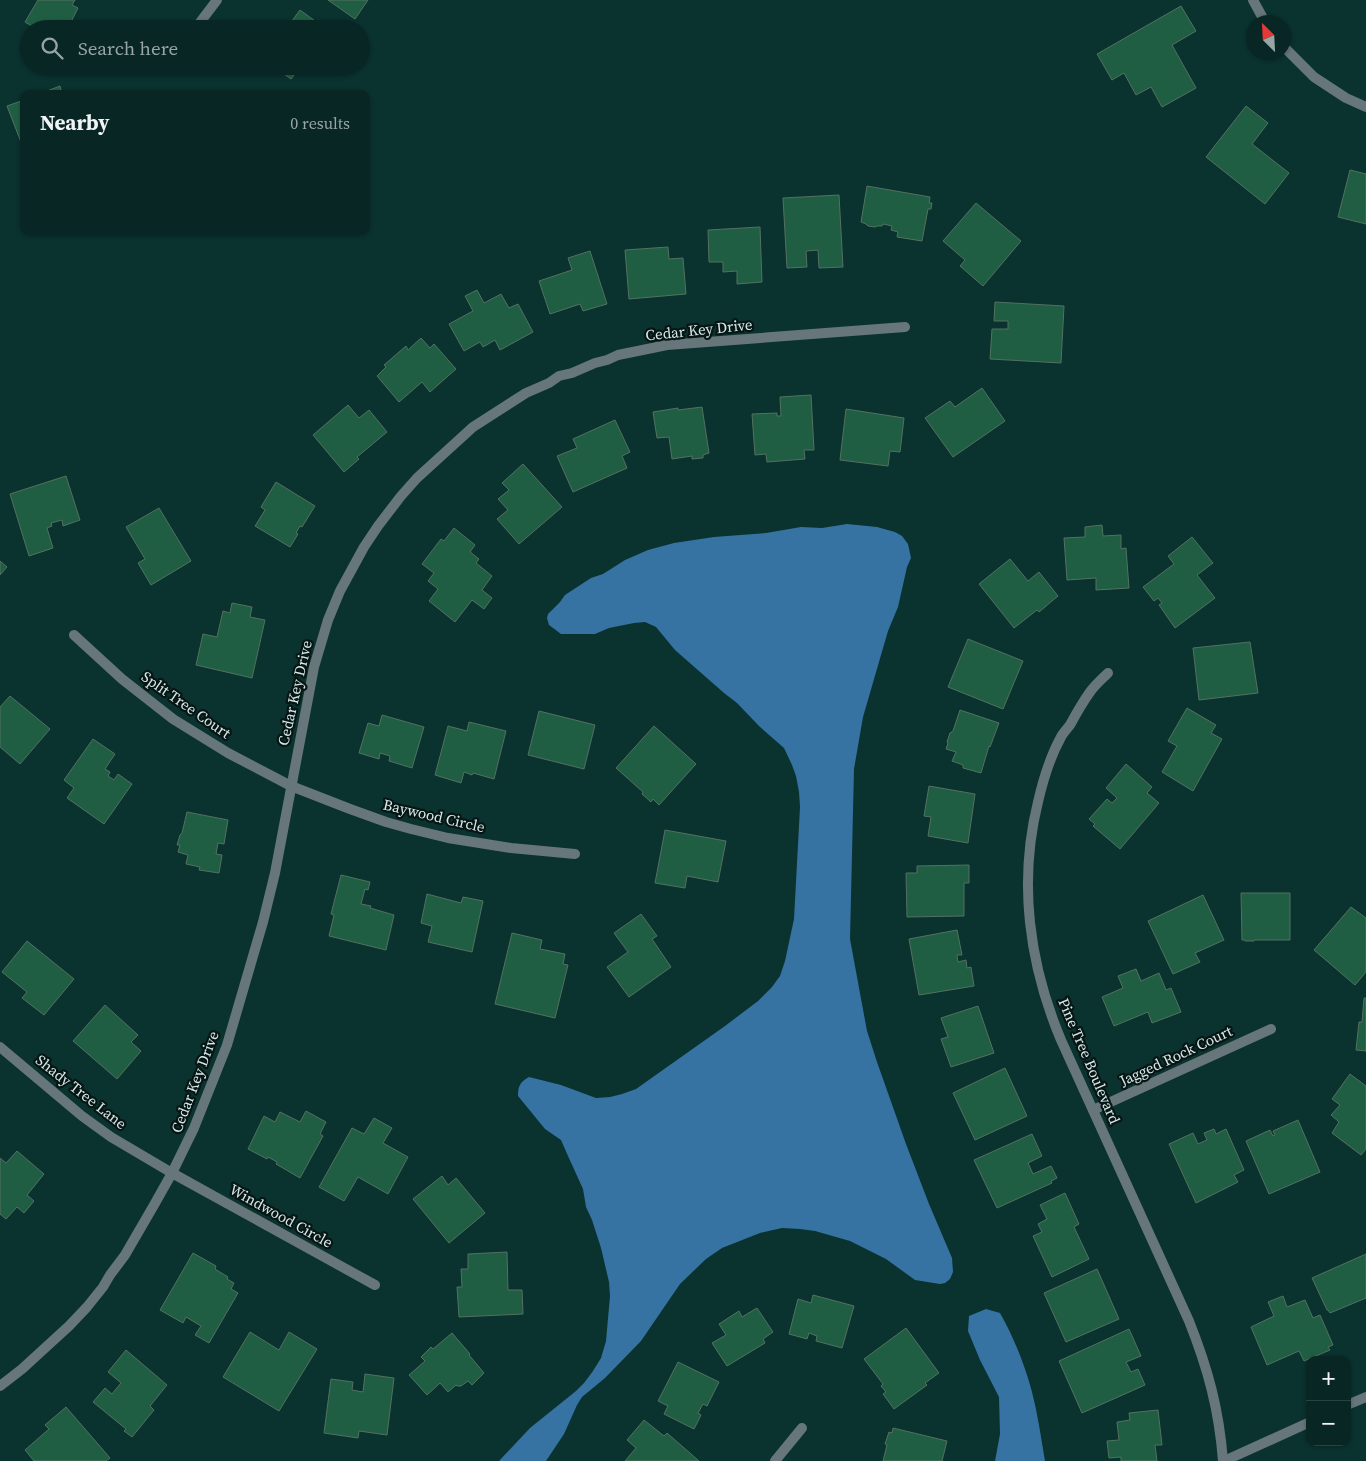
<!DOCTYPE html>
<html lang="en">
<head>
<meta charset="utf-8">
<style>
  body { margin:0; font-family:"Source Serif 4",serif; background:#112e2b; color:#f1f3f6 }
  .controls { position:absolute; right:15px; bottom:15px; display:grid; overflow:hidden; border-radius:10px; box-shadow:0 1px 4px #0004 }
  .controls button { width:45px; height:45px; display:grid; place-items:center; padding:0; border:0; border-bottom:1px solid #294341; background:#082623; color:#f1f3f6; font:25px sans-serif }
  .compass { position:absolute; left:1246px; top:15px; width:45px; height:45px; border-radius:50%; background:#082623; box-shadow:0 1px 4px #0004; rotate:336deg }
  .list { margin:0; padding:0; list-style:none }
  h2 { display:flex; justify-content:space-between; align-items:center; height:65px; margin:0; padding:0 20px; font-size:21px }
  h2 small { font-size:16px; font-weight:400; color:#98a5a6 }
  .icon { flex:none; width:28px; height:28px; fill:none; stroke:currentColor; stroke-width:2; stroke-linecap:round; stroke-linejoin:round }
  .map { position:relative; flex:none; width:1366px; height:1461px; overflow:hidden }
  .search { position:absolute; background:#082623; box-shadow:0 1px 4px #0004; left:20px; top:20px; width:350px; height:55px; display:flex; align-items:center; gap:12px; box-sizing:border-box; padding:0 18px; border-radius:28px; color:#98a5a6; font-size:19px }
  .panel { position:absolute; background:#082623; box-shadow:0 1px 4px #0004; left:20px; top:90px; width:350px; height:145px; border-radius:10px }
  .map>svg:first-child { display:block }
  .water { fill:#3673a2 }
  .building { fill:#205e43; stroke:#537161 }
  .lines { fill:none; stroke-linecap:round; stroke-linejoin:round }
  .street { stroke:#67767b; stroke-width:10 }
  .labels { text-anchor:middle; stroke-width:4.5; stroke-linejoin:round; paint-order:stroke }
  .street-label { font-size:15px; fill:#d6eae8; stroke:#071615 }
</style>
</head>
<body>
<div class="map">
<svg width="1366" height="1461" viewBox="0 0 1366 1461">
  <rect width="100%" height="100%" fill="#0a322f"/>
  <g class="water">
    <path d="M847,524L877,527L895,532L902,536L908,544L911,558L907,567L898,607L888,631L863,717L854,769L850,939L867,1031L877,1062L906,1144L929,1204L952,1258L953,1272L950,1279L945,1283L940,1284L915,1280L886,1259L850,1241L815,1231L800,1229L782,1228L760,1233L722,1248L706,1259L680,1284L641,1341L605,1378L582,1397L577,1405L564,1434L546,1461H499L530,1428L576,1391L584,1383L593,1371L601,1358L606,1341L610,1296L609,1282L601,1248L592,1220L586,1207L583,1189L568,1156L561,1140L545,1129L518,1096C518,1086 520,1082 529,1077L561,1085L596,1098L610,1097L622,1094L636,1089L725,1026L758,1001L772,987L780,976L785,961L794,919L800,807L799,792L796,776L792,765L784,748L759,726L737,703L724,693L675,650L656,627L645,622L634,623L609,628L595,634H561L549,625L547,618L548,614L560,602L565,595L591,578L603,574L625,560L648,550L674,543L714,537L766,533L801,527L822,528Z"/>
    <path d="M986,1309L1000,1313C1014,1338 1025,1365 1032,1392C1038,1415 1041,1438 1045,1461H995L1000,1434L999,1397L980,1360L968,1331L969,1316Z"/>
  </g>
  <g class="building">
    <path d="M38,0H75L72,5L78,8L72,20L76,22L72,29H37L25,22Z"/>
    <path d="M328,0H368L355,19Z"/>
    <path d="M1181,6L1196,31L1172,45L1196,88L1162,107L1151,87L1136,95L1124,73L1112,80L1097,54Z"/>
    <path d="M300,10L326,29H286Z"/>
    <path d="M273,66H301L291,79Z"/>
    <path d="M60,86L62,94H39Z"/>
    <path d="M24,100V150L7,106Z"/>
    <path d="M1246,106L1268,123L1252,144L1289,173L1265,204L1206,157Z"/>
    <path d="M1350,170L1366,174V224L1338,217Z"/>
    <path d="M867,186L930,197L929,203H932L931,209H928L922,241L897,237L898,232L891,230L892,226L883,224L882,226H877L875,227L868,226L866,224L861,222Z"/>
    <path d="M839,195L843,267L819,268L818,250L806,251L807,267L787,268L783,198Z"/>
    <path d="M976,203L1021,241L983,286L960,266L965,260L943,241Z"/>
    <path d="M760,227L762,282L737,284V271L723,272V262H709L708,230Z"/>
    <path d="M668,247L669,259L683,258L686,294L629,299L625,250Z"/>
    <path d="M590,251L607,304L583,311L580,304L550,314L539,281L572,270L568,258Z"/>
    <path d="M477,290L484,303L501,294L509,308L518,304L533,332L500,350L495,340L483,347L480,342L464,351L449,324L473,311L465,296Z"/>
    <path d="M995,302L1064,306L1061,363L990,359L992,329H1008V321H994Z"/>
    <path d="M421,338L430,348L434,344L456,369L430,392L422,382L399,402L377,376L386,367L384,365L406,346L408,350Z"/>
    <path d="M982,388L1005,421L953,457L925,418L950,401L955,407Z"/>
    <path d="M811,395L814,450H804L805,459L767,462L766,454L755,455L752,414L777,413V416H781L780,397Z"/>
    <path d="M348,405L359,418L369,410L387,432L357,457L359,459L344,472L313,435Z"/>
    <path d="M702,407L709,453L703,455V458L692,459V456L672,459L669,437L657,438L653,412L678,408V410Z"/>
    <path d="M846,409L904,418L900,452L890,451L888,466L840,460Z"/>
    <path d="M615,420L630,452L622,456L627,468L573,492L557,456L577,448L573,439Z"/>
    <path d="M523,464L562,507L519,544L497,519L508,510L498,499L509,490L502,483Z"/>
    <path d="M66,476L80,520L63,526L62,520L51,523L52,526L47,528L53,548L29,556L10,494Z"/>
    <path d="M276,482L315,506L302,527L300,526L296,533L298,534L290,547L255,526L265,510L261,507Z"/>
    <path d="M159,508L191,561L151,585L138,563L145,559L126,527Z"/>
    <path d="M1102,525L1103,536L1121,535V549L1126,548L1129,588L1096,590V578L1067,580L1064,538L1085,537V527Z"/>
    <path d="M454,528L475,545L470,552L479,559L476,563L492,576L482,590L492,598L484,609L472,600L455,622L429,601L438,589L428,581L434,573L422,564L441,539L444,541Z"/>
    <path d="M1192,537L1213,563L1197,575L1215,598L1175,628L1159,605L1162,603L1158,598L1154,601L1143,587L1174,564L1168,556Z"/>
    <path d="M1010,559L1028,581L1039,572L1058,596L1039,612L1037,610L1014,628L979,584Z"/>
    <path d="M0,561L7,567L0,575Z"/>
    <path d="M232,603L252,607L250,617L265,620L252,678L196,665L203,634L217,637L223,611L230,613Z"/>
    <path d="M968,639L1023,661L1003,709L948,687Z"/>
    <path d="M1250,642L1258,693L1199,700L1193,648Z"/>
    <path d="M10,696L50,729L20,764L0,747V707Z"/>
    <path d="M1187,708L1216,725L1211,733L1222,739L1193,791L1162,772L1177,746L1168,741Z"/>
    <path d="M960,710L999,723L990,747L989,746L981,773L963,768V765L952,761L956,752L946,749L948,743L947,742L950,733L953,731Z"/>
    <path d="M539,711L595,725L584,769L528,755Z"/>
    <path d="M382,715L424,727L412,768L389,761L390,756L380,753L379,759L359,753L368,723L379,726Z"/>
    <path d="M469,722L506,731L494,779L473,773L472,775L464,772L461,783L435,775L448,726L467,731Z"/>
    <path d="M654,726L696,764L659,805L653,799L651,802L642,794L643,792L616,768Z"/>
    <path d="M93,739L115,754L105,769L110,772L108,776L114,780L118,774L132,784L104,824L67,798L74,788L64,780Z"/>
    <path d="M1126,764L1152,787L1147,793L1159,803L1120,849L1093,826L1095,824L1089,819L1107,799L1112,803L1117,798L1106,788Z"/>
    <path d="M929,786L975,794L968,843L928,836L931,817L924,816Z"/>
    <path d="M187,812L228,820L224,844L218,843L216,854L222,855L219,873L199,870L200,867L186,864L188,855L178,852L180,845H177L180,835L182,833Z"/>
    <path d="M665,830L726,841L718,882L687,876L685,888L655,883Z"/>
    <path d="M969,865V883H964V916L907,917L906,873H917V866Z"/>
    <path d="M341,875L370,882L368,890L365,889L361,904L371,906L370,908L394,915L386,950L329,936L334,915L331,914Z"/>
    <path d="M1241,893H1290V940H1254V941H1245V940H1242Z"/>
    <path d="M427,894L461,903L463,897L483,901L472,952L428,942L432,926L421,923Z"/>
    <path d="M1203,895L1224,940L1195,953L1200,962L1173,974L1148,921Z"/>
    <path d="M1351,907L1366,918V972L1355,985L1314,950Z"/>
    <path d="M641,914L657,936L652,939L671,967L629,997L607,967L628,952L614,933Z"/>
    <path d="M957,930L962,955H957L958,962L966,960L967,968L971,967L974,986L919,995L909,939Z"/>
    <path d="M512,933L542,940L540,949L565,954L563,964L568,965L555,1018L495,1004Z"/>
    <path d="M27,941L74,979L44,1015L22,998L27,992L2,972Z"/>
    <path d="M1136,969L1141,981L1159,973L1166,990L1171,988L1181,1012L1152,1023L1148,1012L1114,1026L1102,997L1123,988L1118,976Z"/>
    <path d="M1364,998H1366V1051L1356,1050L1359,1022H1362Z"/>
    <path d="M105,1005L138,1035L131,1042L141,1051L117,1079L73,1041Z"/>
    <path d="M978,1006L994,1053L951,1067L941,1039L948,1037L941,1018Z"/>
    <path d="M1005,1068L1027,1116L975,1140L953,1093Z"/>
    <path d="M1350,1074L1366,1086V1149L1361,1155L1332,1133L1339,1122L1331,1115L1340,1105L1332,1099Z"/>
    <path d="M306,1111L326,1122L320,1134L323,1136L300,1178L276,1164L277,1162L268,1157L267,1159L248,1149L264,1116L275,1122L280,1112L300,1122Z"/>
    <path d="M374,1118L392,1128L383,1143L408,1157L388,1194L358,1177L344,1201L319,1187L352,1128L364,1134Z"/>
    <path d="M1298,1120L1320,1172L1269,1194L1246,1141L1270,1130L1273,1136L1275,1135L1273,1131Z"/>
    <path d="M1214,1129L1216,1134L1226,1129L1244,1170L1234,1175L1238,1182L1196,1203L1169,1144L1193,1133L1198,1144L1207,1140L1204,1133Z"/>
    <path d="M1032,1134L1042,1156L1028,1163L1033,1174L1051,1166L1057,1178L1051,1181L1052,1183L997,1208L974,1160Z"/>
    <path d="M17,1151L44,1174L27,1195L34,1201L24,1213L17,1207L6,1219L0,1214V1158L6,1163Z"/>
    <path d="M442,1176L448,1185L456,1178L485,1213L449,1243L413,1199Z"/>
    <path d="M1065,1193L1079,1224L1074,1227L1089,1259L1052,1277L1033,1236L1042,1232L1038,1224L1047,1219L1040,1205Z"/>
    <path d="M507,1252L508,1290H522L523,1314L459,1317L457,1287H462L461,1269H468V1254Z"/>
    <path d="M193,1253L216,1266L215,1269L228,1277L227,1279L234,1283L231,1289L238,1293L209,1343L195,1335L201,1326L186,1317L183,1323L160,1310Z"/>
    <path d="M1366,1254V1298L1330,1313L1328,1310H1327L1312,1278Z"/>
    <path d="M1097,1269L1119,1319L1066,1342L1044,1293Z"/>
    <path d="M813,1295L854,1306L842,1348L816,1341L817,1336L809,1333L807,1339L789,1334L798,1299L811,1303Z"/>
    <path d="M1283,1296L1287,1307L1305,1300L1313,1318L1320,1315L1333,1345L1328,1347L1330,1350L1304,1361L1299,1351L1267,1365L1251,1327L1274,1316L1268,1302Z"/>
    <path d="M757,1308L773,1332L763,1339L765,1343L727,1366L712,1343L726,1335L719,1324L739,1311L742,1317Z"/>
    <path d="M906,1328L939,1373L925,1383L927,1385L894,1409L883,1394L886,1392L881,1386L883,1384L864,1359Z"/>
    <path d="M1129,1329L1141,1356L1126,1362L1131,1372L1138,1369L1145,1385L1082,1413L1059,1361Z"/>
    <path d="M250,1332L279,1350L289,1332L317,1349L279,1411L223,1377Z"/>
    <path d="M452,1333L470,1354L469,1355L484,1373L472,1385L468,1381L461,1386H457L456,1385L448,1392L440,1383L427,1395L409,1375L425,1361L421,1357L431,1347L433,1349Z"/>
    <path d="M126,1350L167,1385L150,1406L154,1410L132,1437L124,1431L126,1429L93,1402L105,1388L112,1394L121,1383L108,1372Z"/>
    <path d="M678,1362L719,1382L707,1406L703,1404L698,1413L701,1415L694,1429L664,1414L668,1406L658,1401Z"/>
    <path d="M365,1374L394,1378L387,1435L359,1431L358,1438L324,1433L331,1379L353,1382L352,1390L363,1392Z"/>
    <path d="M66,1407L110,1458L106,1461H34L25,1450L49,1429L45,1425Z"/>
    <path d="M1158,1410L1162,1445H1155L1157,1461H1121V1457L1109,1458L1107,1441L1119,1440L1117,1422L1130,1420L1129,1413Z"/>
    <path d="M644,1420L664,1436L667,1433L699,1461H625L636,1448L627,1440Z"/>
    <path d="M893,1428L947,1441L942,1461H883L887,1445L885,1444L889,1432L892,1433Z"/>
  </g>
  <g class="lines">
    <g class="street">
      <path d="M1253,0L1265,22"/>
      <path d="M195,29L217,0"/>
      <path d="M1284,47L1314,77L1346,98L1366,107"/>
      <path d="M166,68L167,66"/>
      <path d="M74,635L122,679L173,719L228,753L291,786L350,809L386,822L411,829L448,838L511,848L575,854"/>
      <path d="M1108,673C1102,679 1095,685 1090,692C1082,703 1076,714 1070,725C1067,729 1063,733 1061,737C1050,757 1043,780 1038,802C1018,882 1029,964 1061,1040L1189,1321C1208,1369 1219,1409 1223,1461"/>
      <path d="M0,1047L82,1116L111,1137L172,1173L375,1285"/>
      <path d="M1093,1110L1271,1029"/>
      <path d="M0,1386L22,1369L69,1326L87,1307L103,1287L110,1275L125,1255L154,1205L172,1173L194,1128L227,1045L263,922L275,873L314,667L328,620L340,591L364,547L378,526L401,496L417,478L473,427L526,393L549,383L559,376L572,373L595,363L607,360L618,355L667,345L905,327"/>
      <path d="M1347,1405L1366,1397"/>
      <path d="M775,1461L802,1428"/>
      <path d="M1224,1461L1310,1422"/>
    </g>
  </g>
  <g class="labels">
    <g class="street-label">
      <text transform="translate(699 330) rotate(-6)" y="5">Cedar Key Drive</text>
      <text transform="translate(295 693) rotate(-77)" y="5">Cedar Key Drive</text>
      <text transform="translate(186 705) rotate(35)" y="5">Split Tree Court</text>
      <text transform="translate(434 816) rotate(13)" y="5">Baywood Circle</text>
      <text transform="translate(1176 1056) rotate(-25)" y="5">Jagged Rock Court</text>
      <text transform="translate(1089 1061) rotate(67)" y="5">Pine Tree Boulevard</text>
      <text transform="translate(195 1082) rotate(-69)" y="5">Cedar Key Drive</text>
      <text transform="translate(81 1092) rotate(38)" y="5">Shady Tree Lane</text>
      <text transform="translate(281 1216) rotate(29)" y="5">Windwood Circle</text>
    </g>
  </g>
</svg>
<div class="controls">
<button>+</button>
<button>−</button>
</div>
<svg class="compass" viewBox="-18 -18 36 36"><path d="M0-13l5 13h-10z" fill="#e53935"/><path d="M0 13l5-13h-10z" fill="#98a5a6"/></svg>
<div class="search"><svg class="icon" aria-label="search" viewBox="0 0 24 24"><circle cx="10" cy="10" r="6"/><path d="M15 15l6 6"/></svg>Search here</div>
<section class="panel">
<h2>Nearby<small>0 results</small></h2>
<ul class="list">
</ul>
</section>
</div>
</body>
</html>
